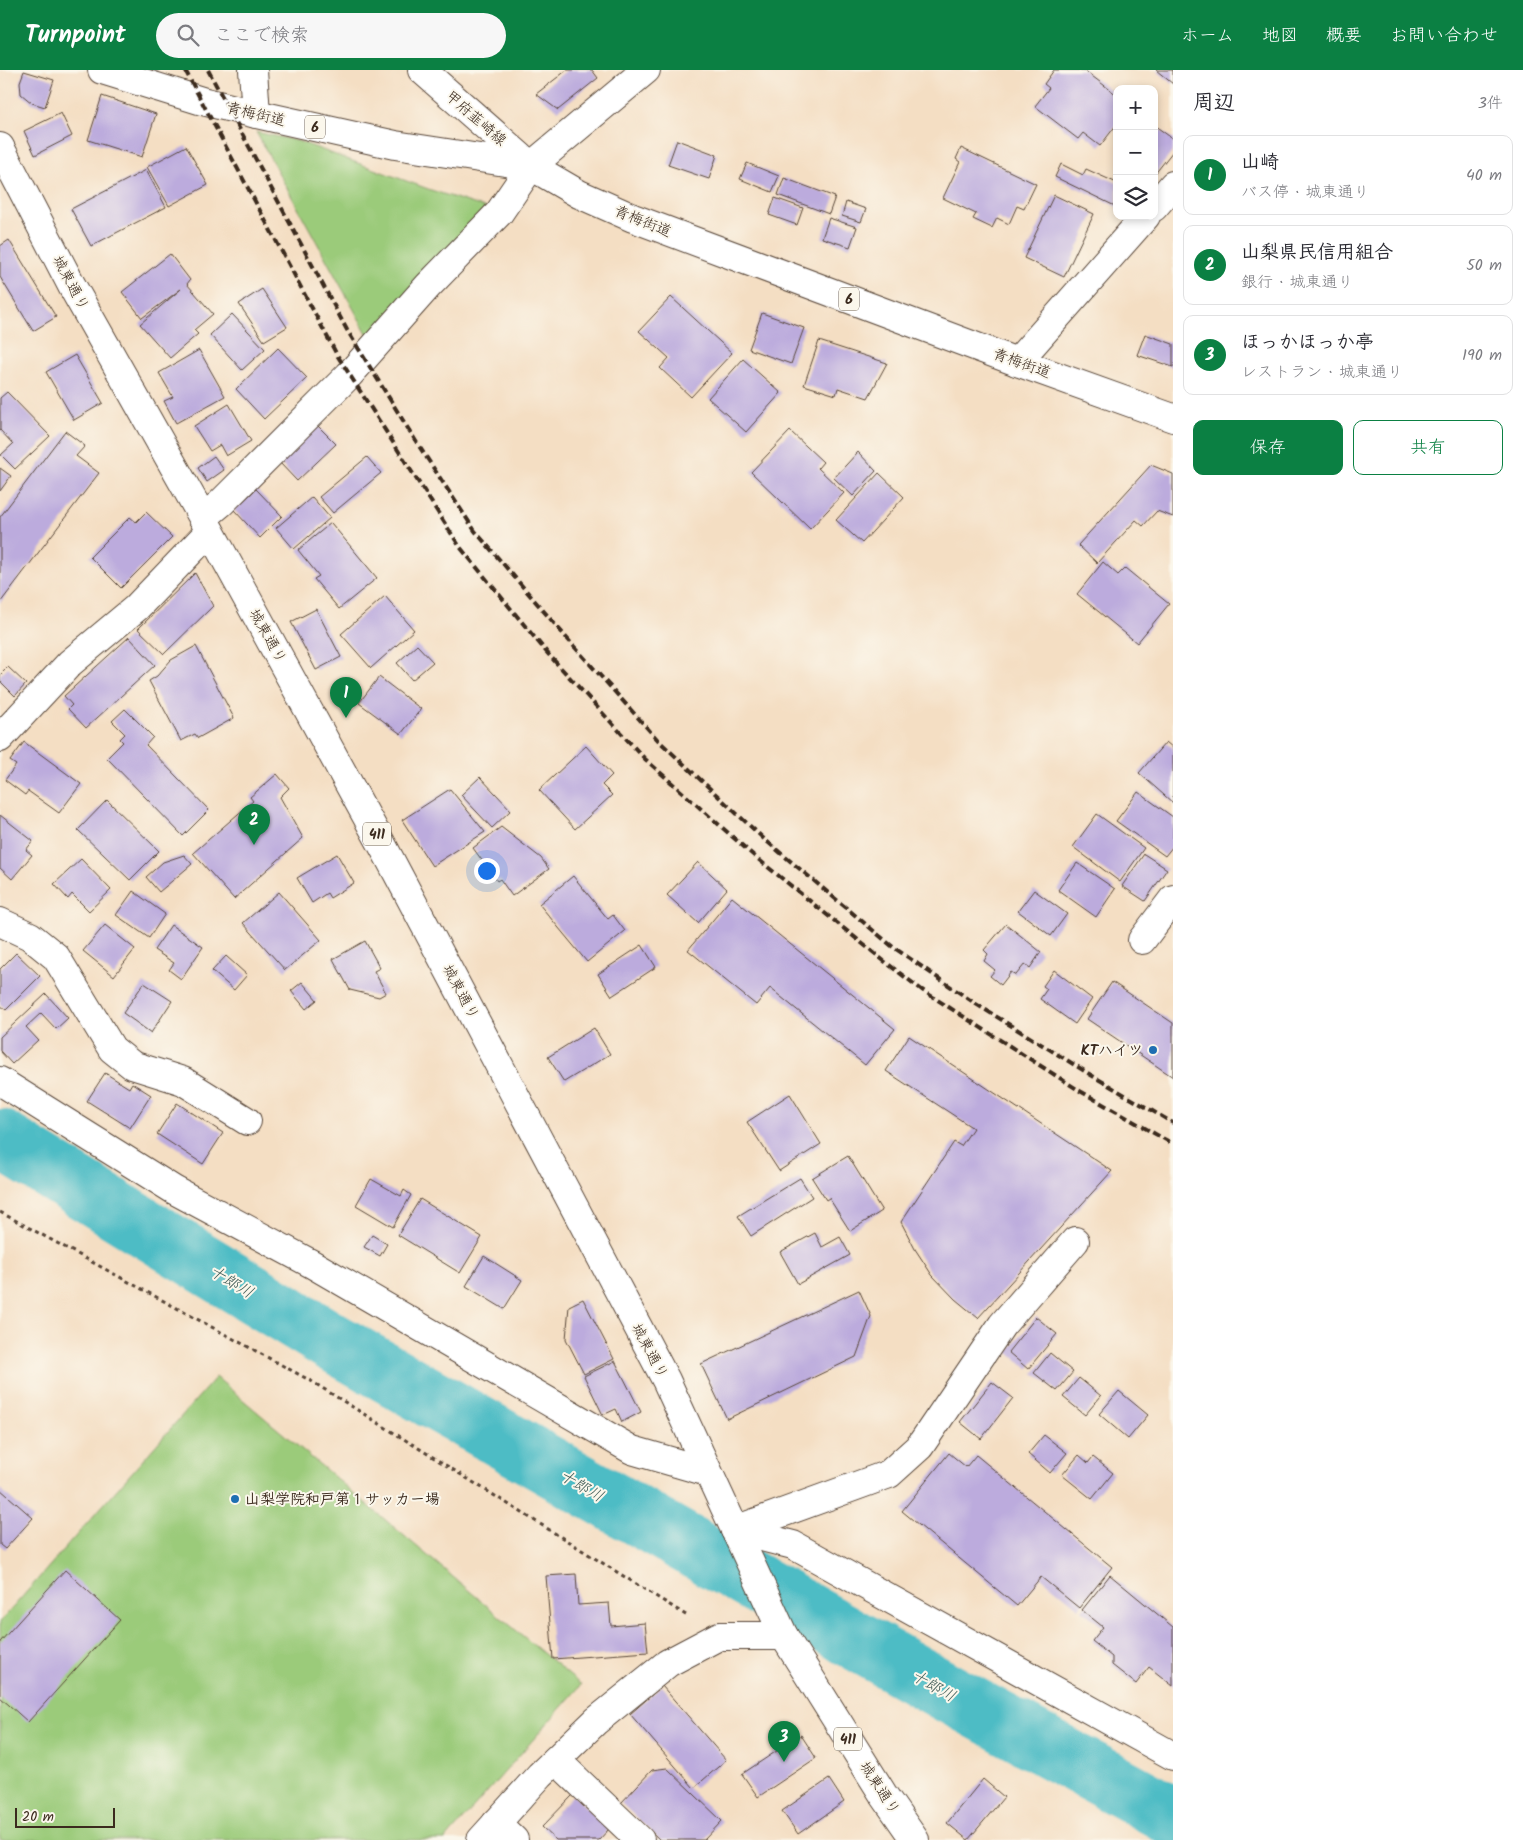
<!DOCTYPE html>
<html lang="ja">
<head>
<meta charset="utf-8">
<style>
  body { margin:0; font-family:Kalam,"Klee One",sans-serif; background:#f7f7f7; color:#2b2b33 }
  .controls { position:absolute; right:15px; top:15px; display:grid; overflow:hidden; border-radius:10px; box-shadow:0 2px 8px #0003 }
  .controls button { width:45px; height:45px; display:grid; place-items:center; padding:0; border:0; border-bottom:1px solid #e1e1e2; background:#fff; color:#2b2b33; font:25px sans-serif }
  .scale { position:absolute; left:15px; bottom:12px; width:100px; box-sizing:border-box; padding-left:5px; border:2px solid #3b2a1e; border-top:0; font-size:14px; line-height:18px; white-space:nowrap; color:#3b2a1e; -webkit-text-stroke:4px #fbf7ec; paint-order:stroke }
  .you { position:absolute; left:486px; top:800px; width:18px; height:18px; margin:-12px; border:4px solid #fff; border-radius:50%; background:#1a73e8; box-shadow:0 0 0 8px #1a73e833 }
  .badge { display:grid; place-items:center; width:32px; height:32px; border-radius:50%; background:#0b8043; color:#fff; font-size:16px; font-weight:700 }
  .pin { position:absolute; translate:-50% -41px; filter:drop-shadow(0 1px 2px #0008) }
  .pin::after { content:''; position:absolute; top:26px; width:18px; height:15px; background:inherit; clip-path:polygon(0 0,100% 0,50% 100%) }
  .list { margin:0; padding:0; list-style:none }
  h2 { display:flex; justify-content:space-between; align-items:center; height:65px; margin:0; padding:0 20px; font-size:21px }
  h2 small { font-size:16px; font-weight:400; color:#7c7c81 }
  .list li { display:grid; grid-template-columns:32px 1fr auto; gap:15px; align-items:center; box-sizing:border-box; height:80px; margin:0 10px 10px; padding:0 10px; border:1px solid #e1e1e2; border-radius:10px }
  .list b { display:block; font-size:19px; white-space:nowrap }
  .list p { margin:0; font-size:16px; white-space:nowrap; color:#7c7c81 }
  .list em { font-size:16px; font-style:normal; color:#7c7c81 }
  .actions { display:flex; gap:10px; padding:15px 20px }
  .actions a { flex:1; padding:11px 0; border:1px solid #0b8043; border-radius:10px; text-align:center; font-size:18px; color:#0b8043 }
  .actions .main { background:#0b8043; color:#fff }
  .icon { flex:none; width:28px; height:28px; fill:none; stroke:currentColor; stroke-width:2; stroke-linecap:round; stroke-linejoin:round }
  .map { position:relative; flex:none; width:1173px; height:1770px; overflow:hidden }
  header { display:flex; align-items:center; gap:30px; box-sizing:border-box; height:70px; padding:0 25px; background:#0b8043; color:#fff }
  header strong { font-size:24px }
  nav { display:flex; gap:28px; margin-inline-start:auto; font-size:18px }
  .search { width:350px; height:45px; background:#f7f7f7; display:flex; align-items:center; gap:12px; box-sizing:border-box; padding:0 18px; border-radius:28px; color:#7c7c81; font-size:19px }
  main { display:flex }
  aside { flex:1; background:#fff }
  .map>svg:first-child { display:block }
  .green { fill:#9bcb7a; stroke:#6b7a4c }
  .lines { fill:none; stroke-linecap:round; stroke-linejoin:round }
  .river { stroke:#4ebcc5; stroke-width:60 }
  .building { fill:#bcabdd }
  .minor-casing { stroke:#574537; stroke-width:30 }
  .major-casing { stroke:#574537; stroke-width:30 }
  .highway-casing { stroke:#574537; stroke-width:30 }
  .path { stroke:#574537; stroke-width:3; stroke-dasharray:4 4; stroke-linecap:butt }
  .minor { stroke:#fff; stroke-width:28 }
  .major { stroke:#fff; stroke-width:28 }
  .highway { stroke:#fff; stroke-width:28 }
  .rail { stroke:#3b2a1e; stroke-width:4; stroke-dasharray:8 4; stroke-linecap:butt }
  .poi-dot { fill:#1f6fb2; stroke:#fbf7ec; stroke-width:2 }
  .labels { text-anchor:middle; stroke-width:4; stroke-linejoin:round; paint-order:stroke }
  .shield { fill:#fbf7ec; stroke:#75685c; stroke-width:1 }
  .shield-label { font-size:14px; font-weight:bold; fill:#3b2a1e }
  .street-label { font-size:15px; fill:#3b2a1e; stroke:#fbf7ec }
  .poi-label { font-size:15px; font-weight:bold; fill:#3b2a1e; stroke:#fbf7ec; text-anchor:end }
  .water-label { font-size:16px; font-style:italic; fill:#425d58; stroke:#fbf7ec }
</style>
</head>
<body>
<header>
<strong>Turnpoint</strong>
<div class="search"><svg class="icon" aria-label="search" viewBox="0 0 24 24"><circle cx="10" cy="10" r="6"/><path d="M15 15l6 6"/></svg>ここで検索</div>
<nav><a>ホーム</a><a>地図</a><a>概要</a><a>お問い合わせ</a></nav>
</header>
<main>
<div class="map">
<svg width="1173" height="1770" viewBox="0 0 1173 1770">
  <rect width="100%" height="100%" fill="#fbf7ec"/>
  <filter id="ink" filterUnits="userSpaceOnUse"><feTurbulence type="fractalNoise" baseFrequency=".02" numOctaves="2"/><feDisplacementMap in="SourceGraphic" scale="10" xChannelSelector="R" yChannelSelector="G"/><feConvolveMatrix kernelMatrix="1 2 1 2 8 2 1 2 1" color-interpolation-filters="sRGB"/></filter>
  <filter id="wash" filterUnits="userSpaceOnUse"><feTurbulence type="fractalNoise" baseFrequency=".0096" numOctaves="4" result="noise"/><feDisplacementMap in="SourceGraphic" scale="20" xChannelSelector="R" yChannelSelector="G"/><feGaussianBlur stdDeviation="1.12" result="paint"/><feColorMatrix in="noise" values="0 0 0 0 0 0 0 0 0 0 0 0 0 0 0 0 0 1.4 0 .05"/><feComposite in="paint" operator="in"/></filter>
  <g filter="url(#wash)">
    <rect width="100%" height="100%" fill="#f4dec3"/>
    <g class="green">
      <path d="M256,62L298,71L431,120L486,138L369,267Z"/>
      <path d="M216,1307L581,1615L445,1770H0V1552Z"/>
    </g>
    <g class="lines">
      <path class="river" d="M0,1069L327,1269L948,1623L1173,1746"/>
    </g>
    <g id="blocks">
      <g class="building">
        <path d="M567,0H592L598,8L558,40L536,24Z"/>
        <path d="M1054,0H1084L1117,25V54L1100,76L1083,63L1078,69L1035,36L1049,18L1044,14Z"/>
        <path d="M1156,0H1173V14Z"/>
        <path d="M24,1L54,10L45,37L32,33L21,24L20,12Z"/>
        <path d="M102,26L156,44L142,87L88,70Z"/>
        <path d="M61,43L72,66L35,85L24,61Z"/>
        <path d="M1154,55L1173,69V81L1154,105Z"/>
        <path d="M677,70L717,85L709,109L668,95Z"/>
        <path d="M186,76L208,115L169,136L147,97Z"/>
        <path d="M961,78L1036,114L1024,139L1017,136L1009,154L997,148L992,158L973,149L976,144L943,128L960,92L956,89Z"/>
        <path d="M747,93L779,106L772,122L740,109Z"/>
        <path d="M1061,94L1083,105L1086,99L1117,113V137L1055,107Z"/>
        <path d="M146,100L166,137L91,176L71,139Z"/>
        <path d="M784,108L835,127L829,144L778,125Z"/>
        <path d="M1054,125L1094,144L1064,207L1024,188Z"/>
        <path d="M775,128L803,138L797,155L769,145Z"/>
        <path d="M846,132L866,139L861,152L842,146Z"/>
        <path d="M829,148L857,157L850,177L822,168Z"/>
        <path d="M9,170L56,247L33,261L0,207V176Z"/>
        <path d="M170,184L190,210L187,214L213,244L194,260L198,264L170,288L140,254L181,219L142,248L122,222Z"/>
        <path d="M262,219L287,257L264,271L239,234Z"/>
        <path d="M671,227L732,283L691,327L660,298L669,288L639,261Z"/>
        <path d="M762,243L804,258L791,294L749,279Z"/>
        <path d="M232,244L265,279L242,300L210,265Z"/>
        <path d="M1145,264L1173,274V297L1137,285Z"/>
        <path d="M819,271L887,293L868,328L838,318L836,325L804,315Z"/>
        <path d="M278,278L307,308L264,349L236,319Z"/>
        <path d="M199,280L225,326L176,353L164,331L173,327L159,303Z"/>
        <path d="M75,285L103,333L74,350L46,302Z"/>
        <path d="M743,289L781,323L746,362L708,328Z"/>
        <path d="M7,322L50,366L15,399L1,385L13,374L0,360V328Z"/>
        <path d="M229,334L251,371L226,386L220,375L210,381L194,356Z"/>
        <path d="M318,356L336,374L297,411L279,392Z"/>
        <path d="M65,361L85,376L76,386L99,403L0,533V447Z"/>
        <path d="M790,361L823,392L818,398L844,423L810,459L751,402Z"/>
        <path d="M858,382L876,401L853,426L834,408Z"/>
        <path d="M214,386L224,400L207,412L198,398Z"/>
        <path d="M367,387L381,403L333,443L319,427Z"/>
        <path d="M1151,395L1173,404V447L1157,441L1143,456L1136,450L1097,493L1078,475Z"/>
        <path d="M0,398L11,406L0,421Z"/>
        <path d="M879,403L904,427L862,473L836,450Z"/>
        <path d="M256,419L282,446L260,468L234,440Z"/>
        <path d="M312,427L330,448L294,479L276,458Z"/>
        <path d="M146,442L172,467L121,518L90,487L130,447L136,452Z"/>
        <path d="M331,453L377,508L339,539L314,509L319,506L298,480Z"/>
        <path d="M1103,492L1118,505L1125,498L1169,534L1137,573L1077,524Z"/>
        <path d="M195,503L213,536L164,584L138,559Z"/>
        <path d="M385,526L414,560L371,598L341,564Z"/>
        <path d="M316,539L341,587L316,600L291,552Z"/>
        <path d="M129,567L155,595L86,658L68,639L72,635L64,626Z"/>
        <path d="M417,575L433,592L412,610L397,593Z"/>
        <path d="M196,576L234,648L198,668L195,664L181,671L149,611L157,606L171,590Z"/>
        <path d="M8,597L26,614L15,626L0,611V605Z"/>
        <path d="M379,607L421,639L401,664L359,633Z"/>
        <path d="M125,639L153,667L146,675L209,740L183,766L107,688L123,672L120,669L125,664L112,651Z"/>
        <path d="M24,672L81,714L59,743L28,721L25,725L5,710L16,695L10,691Z"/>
        <path d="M1166,672L1173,678V733L1139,703Z"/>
        <path d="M586,676L612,705L602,715L612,725L575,759L539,720Z"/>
        <path d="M277,704L289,718L280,727L303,768L234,829L193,783L253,731L250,727Z"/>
        <path d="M480,707L511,740L492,758L461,725Z"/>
        <path d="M450,719L485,762L432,796L402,750Z"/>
        <path d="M1138,722L1173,747V776L1165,786L1116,751Z"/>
        <path d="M107,730L159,781L130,810L78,760Z"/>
        <path d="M1097,744L1144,778L1120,812L1073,777Z"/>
        <path d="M0,745L33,771L26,780L32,785L12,809L0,798Z"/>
        <path d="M501,757L541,788L549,799L512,826L500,809L497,811L473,778Z"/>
        <path d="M337,784L354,813L330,828L327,823L312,833L297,808Z"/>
        <path d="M1144,784L1167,799L1145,831L1122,816Z"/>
        <path d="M184,785L192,794L159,822L146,807L163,792Z"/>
        <path d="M81,789L111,820L89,841L72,824L68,829L54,814Z"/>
        <path d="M698,792L727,819L698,853L667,825Z"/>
        <path d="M1077,793L1115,819L1096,847L1058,820Z"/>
        <path d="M573,806L608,849L613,845L625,861L587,892L539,834Z"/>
        <path d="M1034,820L1067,844L1051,866L1018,841Z"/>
        <path d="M133,821L165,844L149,868L116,845Z"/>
        <path d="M279,822L321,870L285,900L243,853Z"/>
        <path d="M732,827L895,959L865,995L770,918L756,935L688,880Z"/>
        <path d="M1006,854L1041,882L1030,898L1025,894L1016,905L1011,902L1001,915L990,906L995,900L984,891L988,884L984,880Z"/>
        <path d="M105,855L135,879L114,906L83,881Z"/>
        <path d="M171,855L203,877L181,909L169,900L174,893L154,880Z"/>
        <path d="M365,871L380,898L374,901L386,923L379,927L350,920L333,889Z"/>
        <path d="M642,875L656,897L612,926L598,904Z"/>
        <path d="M16,883L40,906L6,940L0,935V899Z"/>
        <path d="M226,886L247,905L234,920L212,901Z"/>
        <path d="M1054,900L1092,929L1075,954L1040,929L1047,919L1043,916Z"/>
        <path d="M302,912L317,930L306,939L291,921Z"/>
        <path d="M1112,912L1173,953V1007L1087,949Z"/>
        <path d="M144,913L172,931L151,963L123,943Z"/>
        <path d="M46,924L68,948L56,959L41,943L26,957L38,970L12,994L0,981V967Z"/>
        <path d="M594,958L610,984L564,1012L548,987Z"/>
        <path d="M909,966L1112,1101L978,1248L955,1229L932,1205L915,1179L901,1152L954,1072L961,1076L973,1058L886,1001Z"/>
        <path d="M105,1003L129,1018L132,1013L151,1025L130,1058L87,1031Z"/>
        <path d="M790,1024L821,1074L779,1101L747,1052Z"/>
        <path d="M177,1033L223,1063L203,1094L157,1064Z"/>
        <path d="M848,1086L882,1141L850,1161L829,1128L826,1130L812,1108Z"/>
        <path d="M800,1108L812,1127L751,1166L738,1146Z"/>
        <path d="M371,1109L401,1126L404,1120L411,1125L393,1157L356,1135Z"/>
        <path d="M420,1129L482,1167L460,1203L398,1165Z"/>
        <path d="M815,1163L822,1177L840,1167L850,1185L798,1214L780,1182Z"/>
        <path d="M372,1165L387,1174L380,1186L364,1177Z"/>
        <path d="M484,1186L522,1210L504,1239L466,1216Z"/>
        <path d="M859,1220L871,1246L856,1287L727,1349L701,1294Z"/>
        <path d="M583,1229L614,1289L584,1304L566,1269L569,1236Z"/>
        <path d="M1036,1247L1057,1264L1028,1299L1008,1282Z"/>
        <path d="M1050,1283L1073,1302L1057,1321L1034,1303Z"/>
        <path d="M615,1291L641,1342L622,1352L616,1339L603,1345L584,1306Z"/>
        <path d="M1079,1308L1101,1326L1085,1345L1063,1327Z"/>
        <path d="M992,1312L1013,1328L981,1369L960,1352Z"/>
        <path d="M1119,1321L1148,1345L1128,1369L1099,1344Z"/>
        <path d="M1044,1365L1067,1383L1050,1403L1028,1384Z"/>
        <path d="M949,1383L966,1397L976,1385L1112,1497L1079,1538L1041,1507L1017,1536L902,1441Z"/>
        <path d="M1079,1385L1088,1393L1093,1387L1113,1403L1092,1429L1062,1405Z"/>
        <path d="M0,1419L33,1448L5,1479L0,1475Z"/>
        <path d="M65,1500L120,1550L28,1652L0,1627V1572Z"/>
        <path d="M576,1504L578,1535L609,1533L611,1556L645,1553L648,1582L553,1589L546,1506Z"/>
        <path d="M1110,1505L1173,1557V1616L1149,1597L1136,1614L1112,1595V1587L1092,1571L1103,1557L1082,1540Z"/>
        <path d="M662,1616L726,1690L694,1718L630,1644Z"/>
        <path d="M801,1665L816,1688L758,1727L742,1704Z"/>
        <path d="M667,1698L722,1751L704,1770H660L621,1733L652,1700Z"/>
        <path d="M829,1709L844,1732L798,1764L782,1741Z"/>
        <path d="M983,1709L1004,1727L968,1770L947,1753Z"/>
        <path d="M573,1725L609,1759L599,1770H556L542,1757Z"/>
      </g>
    </g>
  </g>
  <g filter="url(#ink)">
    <use href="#blocks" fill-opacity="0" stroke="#574537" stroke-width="1"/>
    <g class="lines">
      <defs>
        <g id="minor">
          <path d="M253,0L256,44"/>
          <path d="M1154,137L1173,115"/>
          <path d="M1017,292L1146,146"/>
          <path d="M203,448L221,433L349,305L428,216L499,143L531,96L646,0"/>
          <path d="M0,668L70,593L136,538L210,461"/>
          <path d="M0,852L30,866L56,887L112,979L132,995L183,1011L247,1051"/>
          <path d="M1142,870L1173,829"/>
          <path d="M0,1011L174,1120L312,1194L632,1380L708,1402"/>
          <path d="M735,1460L793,1475L1173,1686"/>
          <path d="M735,1460L889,1404L920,1376L1002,1255L1075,1171"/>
          <path d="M556,1690L640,1770"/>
          <path d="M496,1753L514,1770"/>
          <path d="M481,1770L540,1705L596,1651L668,1593L719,1566H784"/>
        </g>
        <g id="major">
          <path d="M102,0L202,31L256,44L395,75L531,96L579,124L633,148L1017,292L1173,348"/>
          <path d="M422,0L531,96"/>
        </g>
        <path id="highway" d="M0,77L72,216L203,448L385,780L666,1310L784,1566L883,1724L915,1770"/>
      </defs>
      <use href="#minor" class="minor-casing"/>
      <use href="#major" class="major-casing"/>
      <use href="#highway" class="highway-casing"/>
      <path class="path" d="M0,1142L311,1311L689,1547"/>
      <use href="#minor" class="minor"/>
      <use href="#major" class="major"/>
      <use href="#highway" class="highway"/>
      <g class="rail">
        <path d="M185,0L337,285L460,477L549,585L645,689L753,785L884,891L922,920L1080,1021L1173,1074"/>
        <path d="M208,0L347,260L417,373L475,461L571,573L658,670L764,769L893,877L976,934L1091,1005L1173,1053"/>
      </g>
    </g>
  </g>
  <g class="poi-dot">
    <circle cx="1153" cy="980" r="5"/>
    <circle cx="235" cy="1429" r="5"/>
  </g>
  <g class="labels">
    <g class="shield">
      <rect x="305" y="45.5" width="20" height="23" rx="4"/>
      <rect x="839" y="217.5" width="20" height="23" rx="4"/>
      <rect x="363" y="752.5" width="28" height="23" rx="4"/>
      <rect x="834" y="1657.5" width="28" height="23" rx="4"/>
    </g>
    <g class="shield-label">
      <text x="315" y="62">6</text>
      <text x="849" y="234">6</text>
      <text x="377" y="769">411</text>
      <text x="848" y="1674">411</text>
    </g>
    <g class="street-label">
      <text transform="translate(256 44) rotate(13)" y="5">青梅街道</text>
      <text transform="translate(476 48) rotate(41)" y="5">甲府韮崎線</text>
      <text transform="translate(643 151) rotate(22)" y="5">青梅街道</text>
      <text transform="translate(71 213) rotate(62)" y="5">城東通り</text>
      <text transform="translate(1022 293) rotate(20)" y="5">青梅街道</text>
      <text transform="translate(268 566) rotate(61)" y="5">城東通り</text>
      <text transform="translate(461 922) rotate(62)" y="5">城東通り</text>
      <text transform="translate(650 1281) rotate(62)" y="5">城東通り</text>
      <text transform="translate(880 1718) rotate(57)" y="5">城東通り</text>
    </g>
    <g class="poi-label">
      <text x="1143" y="985">KTハイツ</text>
      <text x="245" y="1434" text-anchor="start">山梨学院和戸第１サッカー場</text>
    </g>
    <g class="water-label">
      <text transform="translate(232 1211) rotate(31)" y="6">十郎川</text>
      <text transform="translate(582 1415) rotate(30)" y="6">十郎川</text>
      <text transform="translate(934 1615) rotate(29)" y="6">十郎川</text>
    </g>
  </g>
</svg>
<div class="controls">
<button>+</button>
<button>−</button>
<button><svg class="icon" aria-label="layers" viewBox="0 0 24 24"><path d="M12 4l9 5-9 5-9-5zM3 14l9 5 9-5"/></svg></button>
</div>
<div class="scale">20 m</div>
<div class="you"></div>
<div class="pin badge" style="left:346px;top:648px">1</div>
<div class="pin badge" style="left:254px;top:775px">2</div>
<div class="pin badge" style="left:784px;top:1692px">3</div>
</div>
<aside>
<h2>周辺<small>3件</small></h2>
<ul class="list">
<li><span class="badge">1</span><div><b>山崎</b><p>バス停 · 城東通り</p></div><em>40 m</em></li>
<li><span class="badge">2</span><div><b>山梨県民信用組合</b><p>銀行 · 城東通り</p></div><em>50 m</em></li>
<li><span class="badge">3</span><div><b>ほっかほっか亭</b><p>レストラン · 城東通り</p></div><em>190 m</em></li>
</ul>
<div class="actions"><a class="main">保存</a><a>共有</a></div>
</aside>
</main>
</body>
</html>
